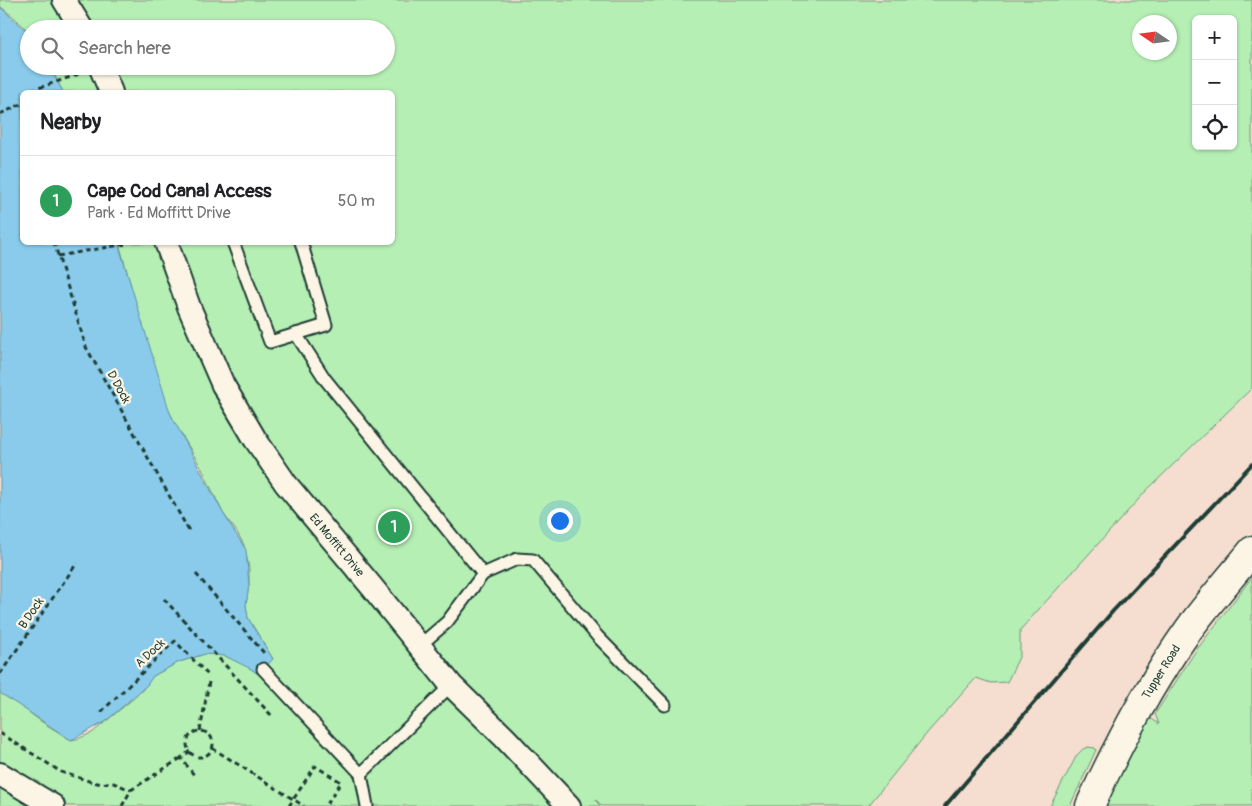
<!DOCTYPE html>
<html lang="en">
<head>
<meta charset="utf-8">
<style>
  body { margin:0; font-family:Pangolin,sans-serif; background:#f2f2f2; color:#202124 }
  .controls { position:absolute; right:15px; top:15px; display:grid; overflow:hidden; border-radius:8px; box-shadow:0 1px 4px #0004 }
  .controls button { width:45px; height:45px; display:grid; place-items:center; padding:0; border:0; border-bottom:1px solid #e0e0e0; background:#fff; color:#202124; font:25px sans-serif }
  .compass { position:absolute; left:1132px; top:15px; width:45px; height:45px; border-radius:50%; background:#fff; box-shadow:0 1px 4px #0004; rotate:283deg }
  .you { position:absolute; left:559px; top:520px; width:18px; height:18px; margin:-12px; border:4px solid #fff; border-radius:50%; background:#1a73e8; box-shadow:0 0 0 8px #1a73e833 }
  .badge { display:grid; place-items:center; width:32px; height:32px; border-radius:50%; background:#d1495b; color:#fff; font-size:16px; font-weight:700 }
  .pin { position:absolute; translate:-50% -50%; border:2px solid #fff; box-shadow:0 1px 5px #0006 }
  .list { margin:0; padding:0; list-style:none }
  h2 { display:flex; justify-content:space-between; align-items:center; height:65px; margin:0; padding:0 20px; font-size:21px }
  h2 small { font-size:16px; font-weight:400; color:#757577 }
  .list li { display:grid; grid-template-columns:32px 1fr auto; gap:15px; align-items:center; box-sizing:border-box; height:90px; padding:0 20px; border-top:1px solid #e0e0e0 }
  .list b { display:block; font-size:19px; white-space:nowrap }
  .list p { margin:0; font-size:16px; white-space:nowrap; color:#757577 }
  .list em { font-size:16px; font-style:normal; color:#757577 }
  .icon { flex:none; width:28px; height:28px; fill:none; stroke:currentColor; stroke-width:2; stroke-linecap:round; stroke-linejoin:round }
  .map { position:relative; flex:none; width:1252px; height:806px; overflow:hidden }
  .search { position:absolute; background:#fff; box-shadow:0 1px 4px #0004; left:20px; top:20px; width:375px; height:55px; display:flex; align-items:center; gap:12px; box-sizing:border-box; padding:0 18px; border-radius:28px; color:#757577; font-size:19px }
  .panel { position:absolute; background:#fff; box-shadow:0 1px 4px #0004; left:20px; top:90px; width:375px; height:155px; border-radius:8px }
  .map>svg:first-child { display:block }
  .green { fill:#b5efb4; stroke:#6a9674; fill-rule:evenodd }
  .water { fill:#8acbeb; stroke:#5f92a2 }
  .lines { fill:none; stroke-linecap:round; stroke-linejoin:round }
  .service-casing { stroke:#1f3d34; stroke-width:15 }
  .minor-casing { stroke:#1f3d34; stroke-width:26 }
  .secondary-casing { stroke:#1f3d34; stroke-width:31 }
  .path { stroke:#1f3d34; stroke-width:3; stroke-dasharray:5 4; stroke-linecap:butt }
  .service { stroke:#fcf5e5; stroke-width:11 }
  .minor { stroke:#fcf5e5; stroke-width:22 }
  .secondary { stroke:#fcf5e5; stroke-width:28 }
  .rail { stroke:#1f3d34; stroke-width:4 }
  .labels { text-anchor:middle; stroke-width:4.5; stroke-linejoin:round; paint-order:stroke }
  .street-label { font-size:12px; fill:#1f3d34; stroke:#fcf5e5 }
</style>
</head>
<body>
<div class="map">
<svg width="1252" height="806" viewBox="0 0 1252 806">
  <rect width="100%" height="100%" fill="#f5ded0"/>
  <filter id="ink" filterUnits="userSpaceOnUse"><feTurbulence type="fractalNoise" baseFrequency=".02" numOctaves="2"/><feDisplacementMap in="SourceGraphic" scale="10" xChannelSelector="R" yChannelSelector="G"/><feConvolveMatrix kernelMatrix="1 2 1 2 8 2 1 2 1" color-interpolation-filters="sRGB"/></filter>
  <g filter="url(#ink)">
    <g class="green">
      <path d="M0,0H1252V388L1147,490L1020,630V655L1007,682L991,683L976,678L928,732L868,806H602L595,799L600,806H0V692L15,702L42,722L71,740L77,739L92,733L140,693L153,676L179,662L205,654L219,655L225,656L247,666L258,674L273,659L248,618L246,605L249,585V568L244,545L237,532L223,513L201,467L177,427L161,394L119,243L392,242V92H63L50,66H386V29H29V32L17,20L0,6ZM1196,19H1233V146H1196ZM1140,22H1170V52H1140Z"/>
      <path d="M1252,577V806H1103L1148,720L1152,719L1159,724L1155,714L1195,652Z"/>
      <path d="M1088,747L1095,748L1096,750L1070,806H1050L1077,755L1083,749Z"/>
    </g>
    <path class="water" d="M0,7L29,33V66H49L63,92H22V242L118,243L170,413L223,513L246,550L249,585L246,605L248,618L273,659L259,674L251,669L225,656L205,654L179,662L153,676L147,685L105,722L71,740L0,693Z"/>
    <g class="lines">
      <defs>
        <g id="service">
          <path d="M233,242L270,342L326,325L301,242"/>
          <path d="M296,334L325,379L483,574L517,559L533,560L598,637L665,705"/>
          <path d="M419,646L447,622L483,574"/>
          <path d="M263,669L361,774L367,806"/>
          <path d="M361,774L451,685"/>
        </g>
        <g id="minor">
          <path d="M64,0L82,29"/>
          <path d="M100,66L111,92"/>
          <path d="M166,242L189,307L223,385L255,439L286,484L372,587L451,685L505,738L569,806"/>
          <path d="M0,774L53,806"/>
        </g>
        <path id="secondary" d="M1090,806C1118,744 1150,684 1189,629C1209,602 1231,577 1252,551"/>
      </defs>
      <use href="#service" class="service-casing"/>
      <use href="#minor" class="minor-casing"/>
      <use href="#secondary" class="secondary-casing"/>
      <g class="path">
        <path d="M34,92L33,90L79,74"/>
        <path d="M0,114L22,104"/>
        <path d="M54,242L86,347L189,531"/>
        <path d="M58,256L126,244"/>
        <path d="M196,574L264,653"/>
        <path d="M164,599L272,716"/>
        <path d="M0,674L77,563"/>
        <path d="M101,712L175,641L209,676"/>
        <path d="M200,731L209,682"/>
        <circle cx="200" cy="744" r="13"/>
        <path d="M0,733L61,772L92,782L102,784L111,782L131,790"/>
        <path d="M212,748L304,806"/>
        <path d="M190,751L181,758L194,775"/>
        <path d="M122,806L131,790L181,758"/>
        <path d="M289,806L315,766L341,782L326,806"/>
      </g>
      <use href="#service" class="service"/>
      <use href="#minor" class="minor"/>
      <use href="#secondary" class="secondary"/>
      <path class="rail" d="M945,806L1113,611L1252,464"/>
    </g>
  </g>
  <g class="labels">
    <g class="street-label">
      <text transform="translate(119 387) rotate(61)" y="4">D Dock</text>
      <text transform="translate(337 545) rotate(50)" y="4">Ed Moffitt Drive</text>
      <text transform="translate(31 613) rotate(-56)" y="4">B Dock</text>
      <text transform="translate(150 653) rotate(-43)" y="4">A Dock</text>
      <text transform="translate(1161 672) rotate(-58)" y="4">Tupper Road</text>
    </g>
  </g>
</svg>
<div class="controls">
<button>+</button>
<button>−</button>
<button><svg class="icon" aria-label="locate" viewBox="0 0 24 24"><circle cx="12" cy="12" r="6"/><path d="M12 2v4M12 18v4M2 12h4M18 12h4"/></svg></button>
</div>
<svg class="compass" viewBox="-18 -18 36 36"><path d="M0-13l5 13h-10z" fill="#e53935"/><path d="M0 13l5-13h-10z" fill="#757577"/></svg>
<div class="you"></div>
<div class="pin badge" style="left:394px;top:527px;background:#2e9e5b">1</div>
<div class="search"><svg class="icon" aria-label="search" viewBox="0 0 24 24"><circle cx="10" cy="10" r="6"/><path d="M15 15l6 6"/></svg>Search here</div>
<section class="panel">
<h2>Nearby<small></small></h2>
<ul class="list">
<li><span class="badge" style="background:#2e9e5b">1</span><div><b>Cape Cod Canal Access</b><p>Park · Ed Moffitt Drive</p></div><em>50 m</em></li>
</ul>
</section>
</div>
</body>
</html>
